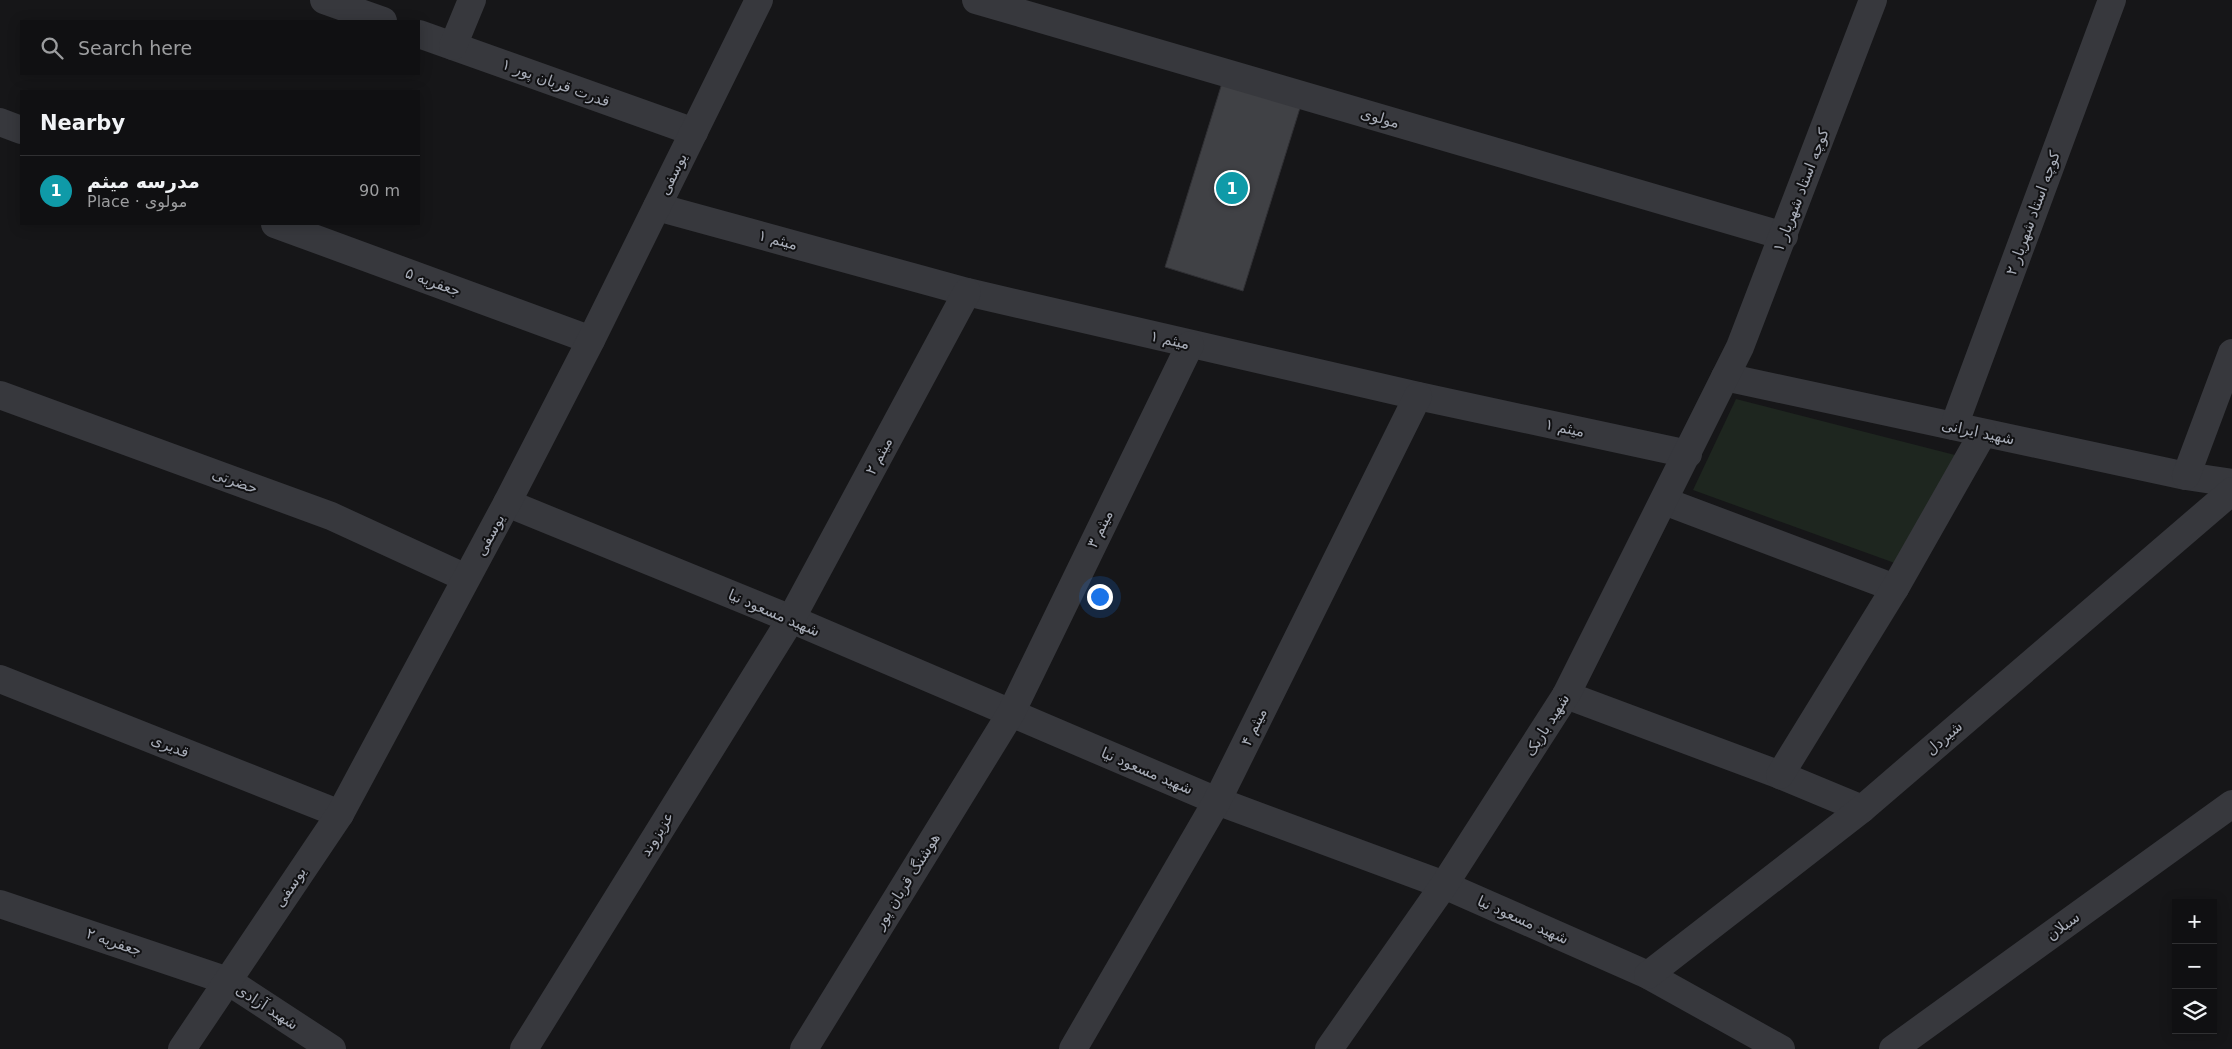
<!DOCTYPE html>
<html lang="en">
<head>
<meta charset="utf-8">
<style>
  body { margin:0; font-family:"DejaVu Sans",Vazirmatn,sans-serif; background:#19191b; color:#f1f3f6 }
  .controls { position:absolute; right:15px; bottom:15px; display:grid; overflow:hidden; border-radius:0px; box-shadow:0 2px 12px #0003 }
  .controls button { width:45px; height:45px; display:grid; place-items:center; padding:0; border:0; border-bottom:1px solid #303032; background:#101012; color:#f1f3f6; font:25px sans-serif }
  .you { position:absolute; left:1099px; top:596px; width:18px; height:18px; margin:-12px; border:4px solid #fff; border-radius:50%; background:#1a73e8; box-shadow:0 0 0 8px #1a73e833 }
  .badge { display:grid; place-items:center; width:32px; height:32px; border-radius:50%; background:#f2b134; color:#fff; font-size:16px; font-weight:700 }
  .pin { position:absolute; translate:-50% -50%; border:2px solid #fff; box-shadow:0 1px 5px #0006 }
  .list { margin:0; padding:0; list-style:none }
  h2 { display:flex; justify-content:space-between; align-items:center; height:65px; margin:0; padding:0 20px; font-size:21px }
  h2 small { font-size:16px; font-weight:400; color:#9c9d9f }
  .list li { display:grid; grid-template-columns:32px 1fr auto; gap:15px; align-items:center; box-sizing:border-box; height:70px; padding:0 20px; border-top:1px solid #303032 }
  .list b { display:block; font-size:19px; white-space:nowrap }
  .list p { margin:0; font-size:16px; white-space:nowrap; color:#9c9d9f }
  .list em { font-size:16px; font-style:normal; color:#9c9d9f }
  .icon { flex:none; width:28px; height:28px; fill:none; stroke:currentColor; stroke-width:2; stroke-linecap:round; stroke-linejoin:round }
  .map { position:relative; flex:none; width:2232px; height:1049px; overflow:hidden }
  .search { position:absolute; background:#101012; box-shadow:0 2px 12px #0003; left:20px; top:20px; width:400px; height:55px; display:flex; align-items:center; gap:12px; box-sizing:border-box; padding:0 18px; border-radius:0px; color:#9c9d9f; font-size:19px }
  .panel { position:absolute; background:#101012; box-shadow:0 2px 12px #0003; left:20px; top:90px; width:400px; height:135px; border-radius:0px }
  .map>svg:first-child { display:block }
  .green { fill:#1e261f }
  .building { fill:#404145; stroke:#303034 }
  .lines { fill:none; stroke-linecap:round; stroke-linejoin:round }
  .street { stroke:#37383d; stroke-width:28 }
  .labels { text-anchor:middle; stroke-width:4; stroke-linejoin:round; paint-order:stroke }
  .street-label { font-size:15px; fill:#a8adb8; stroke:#111113 }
</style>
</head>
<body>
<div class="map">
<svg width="2232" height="1049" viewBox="0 0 2232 1049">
  <rect width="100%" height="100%" fill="#161618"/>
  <path class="green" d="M1736,399L1955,455L1903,566L1693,490Z"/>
  <path class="building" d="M1222,83L1300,108L1243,291L1165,267Z"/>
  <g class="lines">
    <g class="street">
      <path d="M324,0L383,21"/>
      <path d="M976,0L1784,236"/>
      <path d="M419,34L694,132"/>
      <path d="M453,46L472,0"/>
      <path d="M0,122L21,130"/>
      <path d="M657,207L967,292L1418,396L1688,454"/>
      <path d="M275,224L591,340"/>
      <path d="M1725,377L2186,476L2232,483"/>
      <path d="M0,395L331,516L466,578"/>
      <path d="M1954,426L2112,0"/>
      <path d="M2186,476L2232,353"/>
      <path d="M1664,501L1895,588"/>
      <path d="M507,503L791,619L1217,801L1444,885L1648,975L1781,1049"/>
      <path d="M0,679L340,814"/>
      <path d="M1566,695L1780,775L1862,809"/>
      <path d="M1780,775L1895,588L1983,433"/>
      <path d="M0,904L228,981L332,1049"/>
      <path d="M1648,975L1862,809L2232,491"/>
      <path d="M182,1049L340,814L507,503L591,340L759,0"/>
      <path d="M524,1049L791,619L967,292"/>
      <path d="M804,1049L1011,713L1190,345"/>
      <path d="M1073,1049L1217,801L1418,396"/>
      <path d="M1329,1049L1444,885L1566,695L1740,347L1873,0"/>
      <path d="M1893,1049L2232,804"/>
    </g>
  </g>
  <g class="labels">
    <g class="street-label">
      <text transform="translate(556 83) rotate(20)" y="5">قدرت قربان پور ۱</text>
      <text transform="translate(1380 118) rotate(16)" y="5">مولوی</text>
      <text transform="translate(673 174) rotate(-64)" y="5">یوسفی</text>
      <text transform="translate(1801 190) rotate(-69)" y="5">کوچه استاد شهریار ۱</text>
      <text transform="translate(2033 213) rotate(-70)" y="5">کوچه استاد شهریار ۲</text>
      <text transform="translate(778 240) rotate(15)" y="5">میثم ۱</text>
      <text transform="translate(433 282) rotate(20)" y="5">جعفریه ۵</text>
      <text transform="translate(1170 340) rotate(13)" y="5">میثم ۱</text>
      <text transform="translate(1565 428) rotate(12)" y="5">میثم ۱</text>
      <text transform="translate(1978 432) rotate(12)" y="5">شهید ایرانی</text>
      <text transform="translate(879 456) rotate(-62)" y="5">میثم ۲</text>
      <text transform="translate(235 481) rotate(20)" y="5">حضرتی</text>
      <text transform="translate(1100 529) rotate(-64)" y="5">میثم ۳</text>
      <text transform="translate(490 535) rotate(-62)" y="5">یوسفی</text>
      <text transform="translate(774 613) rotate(23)" y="5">شهید مسعود نیا</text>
      <text transform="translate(1547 725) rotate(-58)" y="5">شهید باریک</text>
      <text transform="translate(1254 727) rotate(-64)" y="5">میثم ۴</text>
      <text transform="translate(1944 738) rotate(-41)" y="5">شیردل</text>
      <text transform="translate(170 746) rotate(22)" y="5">قدیری</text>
      <text transform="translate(1147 771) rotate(23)" y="5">شهید مسعود نیا</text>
      <text transform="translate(657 834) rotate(-58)" y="5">عزیزوند</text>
      <text transform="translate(907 881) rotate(-58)" y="5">هوشنگ قربان پور</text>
      <text transform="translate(290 887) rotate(-56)" y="5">یوسفی</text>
      <text transform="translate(1523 920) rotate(24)" y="5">شهید مسعود نیا</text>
      <text transform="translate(2063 926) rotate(-36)" y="5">سبلان</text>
      <text transform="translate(114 942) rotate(19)" y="5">جعفریه ۲</text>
      <text transform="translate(267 1007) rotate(33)" y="5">شهید آزادی</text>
    </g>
  </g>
</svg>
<div class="controls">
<button>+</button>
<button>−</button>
<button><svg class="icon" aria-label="layers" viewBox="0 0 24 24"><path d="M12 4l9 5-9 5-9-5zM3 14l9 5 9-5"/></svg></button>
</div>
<div class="you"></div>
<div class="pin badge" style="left:1232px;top:188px;background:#0f9aa8">1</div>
<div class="search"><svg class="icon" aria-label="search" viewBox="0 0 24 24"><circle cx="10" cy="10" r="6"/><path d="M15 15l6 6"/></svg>Search here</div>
<section class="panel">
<h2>Nearby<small></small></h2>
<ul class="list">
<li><span class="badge" style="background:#0f9aa8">1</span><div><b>مدرسه میثم</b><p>Place · مولوی</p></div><em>90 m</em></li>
</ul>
</section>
</div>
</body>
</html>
